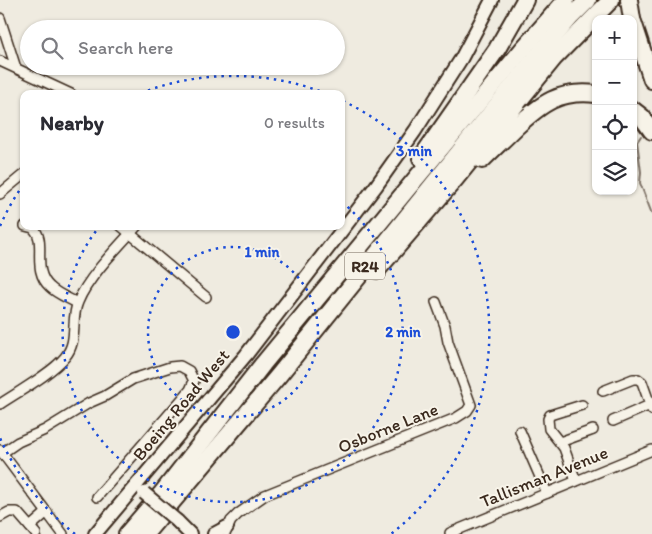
<!DOCTYPE html>
<html lang="en">
<head>
<meta charset="utf-8">
<style>
  body { margin:0; font-family:Itim,sans-serif; background:#f2f2f3; color:#2b2b33 }
  .controls { position:absolute; right:15px; top:15px; display:grid; overflow:hidden; border-radius:10px; box-shadow:0 1px 4px #0004 }
  .controls button { width:45px; height:45px; display:grid; place-items:center; padding:0; border:0; border-bottom:1px solid #e1e1e2; background:#fff; color:#2b2b33; font:25px sans-serif }
  .list { margin:0; padding:0; list-style:none }
  h2 { display:flex; justify-content:space-between; align-items:center; height:65px; margin:0; padding:0 20px; font-size:21px }
  h2 small { font-size:16px; font-weight:400; color:#7c7c81 }
  .icon { flex:none; width:28px; height:28px; fill:none; stroke:currentColor; stroke-width:2; stroke-linecap:round; stroke-linejoin:round }
  .map { position:relative; flex:none; width:652px; height:534px; overflow:hidden }
  .search { position:absolute; background:#fff; box-shadow:0 1px 4px #0004; left:20px; top:20px; width:325px; height:55px; display:flex; align-items:center; gap:12px; box-sizing:border-box; padding:0 18px; border-radius:28px; color:#7c7c81; font-size:19px }
  .panel { position:absolute; background:#fff; box-shadow:0 1px 4px #0004; left:20px; top:90px; width:325px; height:140px; border-radius:10px }
  .map>svg:first-child { display:block }
  .lines { fill:none; stroke-linecap:round; stroke-linejoin:round }
  .stream { stroke:#7e7266; stroke-width:2 }
  .street-casing { stroke:#3b2a1e; stroke-width:12 }
  .secondary-casing { stroke:#3b2a1e; stroke-width:16 }
  .highway-casing { stroke:#3b2a1e; stroke-width:20 }
  .street { stroke:#f7f3e8; stroke-width:9 }
  .secondary { stroke:#f7f3e8; stroke-width:12 }
  .highway { stroke:#f7f3e8; stroke-width:16 }
  .secondary-bridge-casing { stroke:#3b2a1e; stroke-width:16; stroke-linecap:butt }
  .secondary-bridge { stroke:#f7f3e8; stroke-width:12 }
  .ring { fill:none; stroke:#1d4ed8; stroke-width:2.5; stroke-dasharray:2.5 5 }
  .labels { text-anchor:middle; stroke-width:4; stroke-linejoin:round; paint-order:stroke }
  .shield { fill:#f7f3e8; stroke:#73665b; stroke-width:1 }
  .shield-label { font-size:16px; font-weight:bold; fill:#3b2a1e }
  .street-label { font-size:18px; fill:#3b2a1e; stroke:#f7f3e8 }
  .centre { fill:#1d4ed8; stroke:#f7f3e8; stroke-width:2.5 }
  .ring-label { font-size:15px; text-anchor:middle; font-weight:bold; fill:#1d4ed8; stroke:#f7f3e8; stroke-width:4; stroke-linejoin:round; paint-order:stroke }
</style>
</head>
<body>
<div class="map">
<svg width="652" height="534" viewBox="0 0 652 534">
  <rect width="100%" height="100%" fill="#efebe0"/>
  <filter id="ink" filterUnits="userSpaceOnUse"><feTurbulence type="fractalNoise" baseFrequency=".02" numOctaves="2"/><feDisplacementMap in="SourceGraphic" scale="10" xChannelSelector="R" yChannelSelector="G"/><feConvolveMatrix kernelMatrix="1 2 1 2 8 2 1 2 1" color-interpolation-filters="sRGB"/></filter>
  <g filter="url(#ink)">
    <g class="lines">
      <path class="stream" d="M641,136L637,142L641,172L640,183L652,214"/>
      <defs>
        <g id="street">
          <path d="M0,18L16,68"/>
          <path d="M0,61L71,94"/>
          <path d="M0,194L24,174"/>
          <path d="M25,226L33,228C48,241 30,269 50,287C57,294 68,298 77,303"/>
          <path d="M121,226L206,297"/>
          <path d="M603,391L633,379H638L642,382L652,410"/>
          <path d="M0,404C18,392 52,373 65,357C79,341 70,320 78,302C88,277 118,247 137,226"/>
          <path d="M613,421L650,405"/>
          <path d="M520,431L547,493"/>
          <path d="M560,442L593,430"/>
          <path d="M0,450L63,534"/>
          <path d="M2,453L18,442L45,430L89,403L105,396L133,379L170,367L180,366L189,371L194,381L190,390L97,497"/>
          <path d="M576,481L564,448L549,429L548,419L550,415L582,405"/>
          <path d="M0,517L9,512H17L36,534"/>
          <path d="M30,527L47,512"/>
          <path d="M226,532L231,521L238,514L265,495L456,418L467,411L471,405L448,342L445,326L436,302"/>
          <path d="M451,534L450,533L652,450"/>
        </g>
        <g id="secondary">
          <path d="M177,521L190,534"/>
          <path d="M95,534L246,355L376,186L415,131L461,59L492,0"/>
          <path d="M214,534L227,527"/>
        </g>
        <g id="highway">
          <path d="M629,0L632,19"/>
          <path d="M633,22L652,80"/>
          <path d="M633,110L642,117L652,131"/>
          <path d="M421,158L497,49L525,0"/>
          <path d="M482,160C493,149 505,138 516,127C542,103 559,90 596,94"/>
          <path d="M377,270L456,178L554,58L611,0"/>
          <path d="M127,534L162,493L263,364L522,50L566,0"/>
          <path d="M145,534L279,375L531,63L571,17L588,0"/>
        </g>
      </defs>
      <use href="#street" class="street-casing"/>
      <use href="#secondary" class="secondary-casing"/>
      <use href="#highway" class="highway-casing"/>
      <use href="#street" class="street"/>
      <use href="#secondary" class="secondary"/>
      <use href="#highway" class="highway"/>
      <defs>
        <path id="secondary-bridge" d="M144,493L177,521"/>
      </defs>
      <use href="#secondary-bridge" class="secondary-bridge-casing"/>
      <use href="#secondary-bridge" class="secondary-bridge"/>
    </g>
  </g>
  <g class="ring">
    <circle cx="233" cy="332" r="85"/>
    <path d="M342 202A170 170 0 1 1 99 227"/>
    <path d="M75 534A256 256 0 0 1 0 438M0 226A256 256 0 0 1 23 185M141 93A256 256 0 0 1 325 93M343 101A256 256 0 0 1 391 534"/>
  </g>
  <g class="labels">
    <rect class="shield" x="345" y="252.5" width="40" height="27" rx="4"/>
    <g class="shield-label">
      <text x="365" y="272">R24</text>
    </g>
    <g class="street-label">
      <text transform="translate(181 405) rotate(-50)" y="6">Boeing Road West</text>
      <text transform="translate(388 428) rotate(-22)" y="6">Osborne Lane</text>
      <text transform="translate(544 477) rotate(-22)" y="6">Tallisman Avenue</text>
    </g>
  </g>
  <circle cx="233" cy="332" r="8" class="centre"/>
  <g class="ring-label">
    <text x="414" y="156">3 min</text>
    <text x="262" y="257">1 min</text>
    <text x="403" y="337">2 min</text>
  </g>
</svg>
<div class="controls">
<button>+</button>
<button>−</button>
<button><svg class="icon" aria-label="locate" viewBox="0 0 24 24"><circle cx="12" cy="12" r="6"/><path d="M12 2v4M12 18v4M2 12h4M18 12h4"/></svg></button>
<button><svg class="icon" aria-label="layers" viewBox="0 0 24 24"><path d="M12 4l9 5-9 5-9-5zM3 14l9 5 9-5"/></svg></button>
</div>
<div class="search"><svg class="icon" aria-label="search" viewBox="0 0 24 24"><circle cx="10" cy="10" r="6"/><path d="M15 15l6 6"/></svg>Search here</div>
<section class="panel">
<h2>Nearby<small>0 results</small></h2>
<ul class="list">
</ul>
</section>
</div>
</body>
</html>
